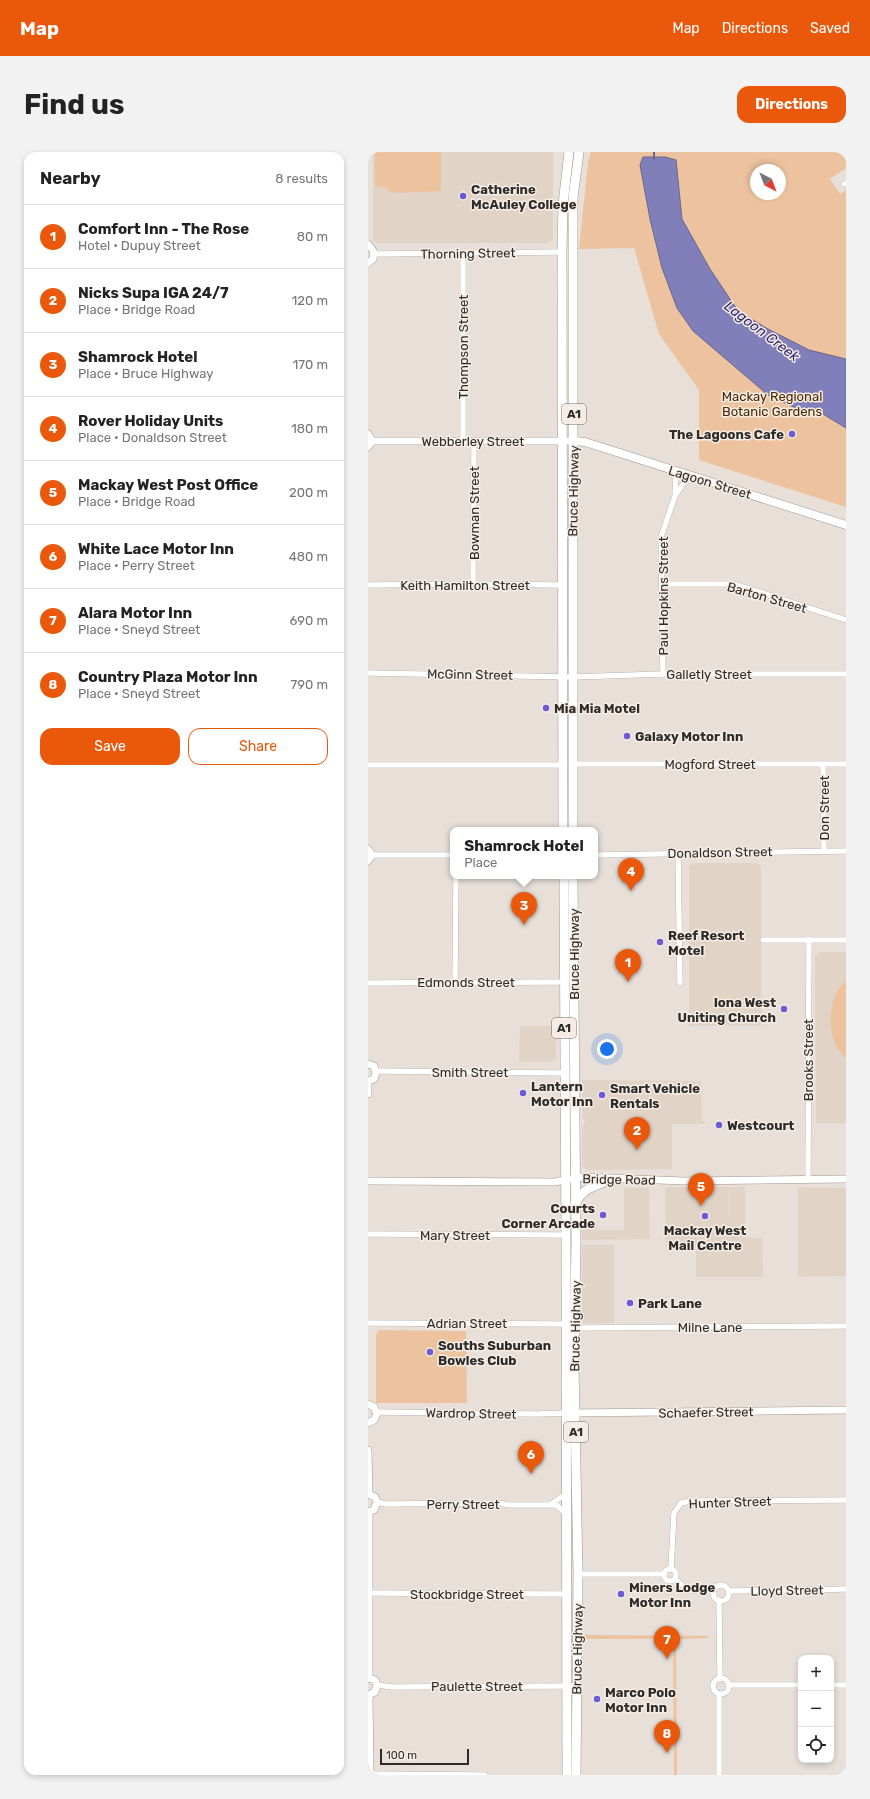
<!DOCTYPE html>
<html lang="en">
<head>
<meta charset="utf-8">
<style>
  body { margin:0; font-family:Rubik,sans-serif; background:#f2f2f2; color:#222 }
  .controls { position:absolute; right:12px; bottom:12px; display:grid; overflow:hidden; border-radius:8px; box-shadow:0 2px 6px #0003 }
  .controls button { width:36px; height:36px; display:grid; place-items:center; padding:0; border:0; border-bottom:1px solid #e0e0e0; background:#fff; color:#222; font:20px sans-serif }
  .compass { position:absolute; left:382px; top:12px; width:36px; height:36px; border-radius:50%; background:#fff; box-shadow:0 2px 6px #0003; rotate:138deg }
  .scale { position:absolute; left:12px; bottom:10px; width:89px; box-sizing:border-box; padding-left:4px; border:2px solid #2e2b29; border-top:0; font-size:11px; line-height:14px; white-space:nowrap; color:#2e2b29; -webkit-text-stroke:3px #f5ece5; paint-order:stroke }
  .you { position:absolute; left:239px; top:897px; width:14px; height:14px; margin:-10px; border:3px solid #fff; border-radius:50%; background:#1a73e8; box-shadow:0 0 0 6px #1a73e833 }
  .badge { display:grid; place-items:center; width:26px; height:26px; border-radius:50%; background:#ea580c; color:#fff; font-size:13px; font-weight:700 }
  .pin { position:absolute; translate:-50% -33px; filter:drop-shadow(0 1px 2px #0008) }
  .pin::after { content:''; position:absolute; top:21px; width:14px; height:12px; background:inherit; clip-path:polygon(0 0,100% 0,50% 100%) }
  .popup { position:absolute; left:82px; top:675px; width:148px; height:52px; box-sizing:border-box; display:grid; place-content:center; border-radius:8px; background:#fff; filter:drop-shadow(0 1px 3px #0005); font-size:13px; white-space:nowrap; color:#767676 }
  .popup b { font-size:15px; color:#222 }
  .popup::after { content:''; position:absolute; left:50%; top:100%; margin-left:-8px; border:8px solid transparent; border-top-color:#fff }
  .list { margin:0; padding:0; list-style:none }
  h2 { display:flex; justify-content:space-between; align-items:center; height:52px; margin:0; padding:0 16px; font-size:17px }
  h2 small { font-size:13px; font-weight:400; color:#767676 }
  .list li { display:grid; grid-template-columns:26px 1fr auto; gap:12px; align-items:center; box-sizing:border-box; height:64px; padding:0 16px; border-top:1px solid #e0e0e0 }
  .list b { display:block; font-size:15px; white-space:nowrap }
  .list p { margin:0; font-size:13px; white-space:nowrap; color:#767676 }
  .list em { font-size:13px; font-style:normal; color:#767676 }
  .actions { display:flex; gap:8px; padding:12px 16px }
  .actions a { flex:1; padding:9px 0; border:1px solid #ea580c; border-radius:12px; text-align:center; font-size:14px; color:#ea580c }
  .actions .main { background:#ea580c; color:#fff }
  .icon { flex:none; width:22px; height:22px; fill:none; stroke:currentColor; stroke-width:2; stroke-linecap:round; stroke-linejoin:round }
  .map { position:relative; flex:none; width:478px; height:1623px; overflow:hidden; border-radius:12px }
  header { display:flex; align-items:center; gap:24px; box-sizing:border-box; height:56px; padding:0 20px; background:#ea580c; color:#fff }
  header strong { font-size:19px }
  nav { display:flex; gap:22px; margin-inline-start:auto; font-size:14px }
  .intro { display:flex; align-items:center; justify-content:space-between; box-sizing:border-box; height:96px; padding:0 24px }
  h1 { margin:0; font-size:28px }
  .button { padding:10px 18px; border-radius:12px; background:#ea580c; color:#fff; font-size:14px; font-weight:700 }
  main { display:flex; gap:24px; padding:0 24px }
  aside { flex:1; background:#fff; border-radius:12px; box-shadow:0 2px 6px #0003 }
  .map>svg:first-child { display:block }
  .built { fill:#e2d3c7 }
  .green { fill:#edc39f; fill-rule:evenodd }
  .water { fill:#817fba; stroke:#68668e }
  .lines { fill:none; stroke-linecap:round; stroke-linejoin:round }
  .stream { stroke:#68668e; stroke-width:2 }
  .minor-casing { stroke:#9f9790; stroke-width:6 }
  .tertiary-casing { stroke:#9f9790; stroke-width:8 }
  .secondary-casing { stroke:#9f9790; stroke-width:9 }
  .trunk-casing { stroke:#9f9790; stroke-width:10 }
  .minor { stroke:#fff; stroke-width:5.5 }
  .tertiary { stroke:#fff; stroke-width:7 }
  .secondary { stroke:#fff; stroke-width:8 }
  .trunk { stroke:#fff; stroke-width:9 }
  .poi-dot { fill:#6b5bd5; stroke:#f5ece5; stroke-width:1.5 }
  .labels { text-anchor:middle; stroke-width:3; stroke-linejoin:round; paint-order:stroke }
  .shield { fill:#f5ece5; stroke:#6a6561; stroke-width:1 }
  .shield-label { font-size:12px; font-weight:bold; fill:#2e2b29 }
  .poi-label { font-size:13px; font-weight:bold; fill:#2e2b29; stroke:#f5ece5; text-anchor:start }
  .street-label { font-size:13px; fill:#2e2b29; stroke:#f5ece5 }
  .park-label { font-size:13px; fill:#492701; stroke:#f5ece5 }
  .water-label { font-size:14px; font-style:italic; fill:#352b72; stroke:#f5ece5 }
</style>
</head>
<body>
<header>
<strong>Map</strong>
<nav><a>Map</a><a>Directions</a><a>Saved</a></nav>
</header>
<div class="intro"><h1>Find us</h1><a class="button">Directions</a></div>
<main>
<aside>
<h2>Nearby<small>8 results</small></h2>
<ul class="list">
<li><span class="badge">1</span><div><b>Comfort Inn - The Rose</b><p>Hotel · Dupuy Street</p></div><em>80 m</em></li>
<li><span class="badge">2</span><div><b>Nicks Supa IGA 24/7</b><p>Place · Bridge Road</p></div><em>120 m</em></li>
<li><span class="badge">3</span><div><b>Shamrock Hotel</b><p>Place · Bruce Highway</p></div><em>170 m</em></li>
<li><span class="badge">4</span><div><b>Rover Holiday Units</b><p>Place · Donaldson Street</p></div><em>180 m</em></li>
<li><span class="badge">5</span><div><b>Mackay West Post Office</b><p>Place · Bridge Road</p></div><em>200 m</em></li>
<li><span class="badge">6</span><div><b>White Lace Motor Inn</b><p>Place · Perry Street</p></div><em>480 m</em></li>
<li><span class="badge">7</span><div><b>Alara Motor Inn</b><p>Place · Sneyd Street</p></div><em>690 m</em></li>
<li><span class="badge">8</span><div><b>Country Plaza Motor Inn</b><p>Place · Sneyd Street</p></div><em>790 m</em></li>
</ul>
<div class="actions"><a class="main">Save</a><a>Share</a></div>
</aside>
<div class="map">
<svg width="478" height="1623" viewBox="0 0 478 1623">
  <rect width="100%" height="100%" fill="#e7dfd8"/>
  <g class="built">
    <path d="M5,0H185V87L181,91H9L5,88Z"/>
    <path d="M324,711H389L393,714V874H321V714Z"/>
    <path d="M451,800H478V971H448L447,804Z"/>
    <path d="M152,874H188V907L184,910H151Z"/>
    <path d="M214,928L333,929L334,969H337V972H304V1017L218,1018L214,1014V976L217,969L214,965Z"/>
    <path d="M297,1035H361V1086L362,1035H377V1086H394L395,1125H328V1095H298Z"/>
    <path d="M430,1035L478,1036V1124L430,1125Z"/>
    <path d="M256,1036H281L282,1087L214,1088V1071H229V1078H254L256,1076Z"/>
    <path d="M214,1093H246V1171H216L214,1169Z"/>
  </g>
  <g class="green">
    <path d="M7,0H73V39L25,41L16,35L7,34Z"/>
    <path d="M223,0H478V16L462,27L472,42L478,38V355L331,308V238L291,182L266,96L211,97L220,10ZM388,18H412V42H388Z"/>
    <path d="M478,829V906C457,891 458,843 478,829Z"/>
    <path d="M11,1178L98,1179L99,1251H8V1183Z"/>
    <path d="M216,1483L341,1484L338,1486L312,1487L308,1490L309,1623H306L305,1490L302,1487H219L216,1490Z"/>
  </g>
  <path class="water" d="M275,5H297L308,8L314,67L342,117L370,159L400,177L441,198L478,207V276L450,259H434L400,243L325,179L309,156L294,116L282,67L272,13Z"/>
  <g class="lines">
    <path class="stream" d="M286,7V0"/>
    <defs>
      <g id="minor">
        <path d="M476,32L478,31"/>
        <path d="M95,101V290"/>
        <path d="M6,102L194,100"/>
        <path d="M302,318L308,327L307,341"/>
        <path d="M105,432L106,290"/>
        <path d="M294,432H366L478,468"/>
        <path d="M0,433L105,432L194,433"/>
        <path d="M0,521L205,525L295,522H478"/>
        <path d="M295,522L293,385L307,344L316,331L326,325"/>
        <path d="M205,612H478"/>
        <path d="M0,613H195"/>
        <path d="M455,613L456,699"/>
        <path d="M310,701L312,831"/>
        <path d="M4,703H85"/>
        <path d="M227,703L478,699"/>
        <path d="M395,788H478"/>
        <path d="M87,830L88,724"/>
        <path d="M0,831L196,830"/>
        <path d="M8,919L196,921"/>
        <path d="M440,1027L441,788"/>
        <path d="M0,1082L198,1083"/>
        <path d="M0,1171L197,1172"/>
        <path d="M207,1176L478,1174"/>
        <path d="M9,1260L169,1262L197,1261"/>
        <path d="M9,1350L18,1352L129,1351L142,1353H188L198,1361"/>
        <path d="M183,1352L198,1342"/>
        <path d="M303,1416L306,1361L313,1351L323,1349L478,1348"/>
        <circle cx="302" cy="1423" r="6"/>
        <path d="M210,1422H296"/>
        <path d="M307,1427L320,1438L345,1439"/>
        <circle cx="353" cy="1441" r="8"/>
        <path d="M361,1439L478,1437"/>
        <path d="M0,1441L198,1442"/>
        <path d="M351,1448L352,1527"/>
        <circle cx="353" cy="1534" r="8"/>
        <path d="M9,1533L25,1535L208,1534"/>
        <path d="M360,1533H433"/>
        <path d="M463,1533H478"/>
        <path d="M0,1622L117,1623"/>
        <path d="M351,1623V1542"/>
      </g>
      <g id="tertiary">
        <path d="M0,92L6,100L5,107L0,111"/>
        <path d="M0,282L4,289L0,295"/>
        <path d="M4,289H206"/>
        <path d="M0,697L4,703L0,709"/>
        <path d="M0,912L6,914L8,921L6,927L0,929V942"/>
        <path d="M0,1029L186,1030L214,1025L316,1029L478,1027"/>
        <path d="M0,1252L6,1255L9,1262L6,1268L0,1271"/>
        <path d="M203,1261L478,1258"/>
        <path d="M0,1298L1,1342"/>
        <path d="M0,1342L7,1345L9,1350L6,1358L0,1360"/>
        <path d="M1,1360V1526"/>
        <path d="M0,1526L7,1528L9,1533L7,1540L0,1543"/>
        <path d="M1,1543L2,1623"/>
      </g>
      <path id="secondary" d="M206,289L217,290L478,373"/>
      <g id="trunk">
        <path d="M195,678L194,100L195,52L201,0"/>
        <path d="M205,678V46L211,0"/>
        <path d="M196,724L198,1083L199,1623"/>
        <path d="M205,724L208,1090L206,1212L210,1422L208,1623"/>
        <path d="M207,1052C216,1034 227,1035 243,1027"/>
      </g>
    </defs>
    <use href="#minor" class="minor-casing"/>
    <use href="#tertiary" class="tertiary-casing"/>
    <use href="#secondary" class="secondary-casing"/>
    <use href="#trunk" class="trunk-casing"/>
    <use href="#minor" class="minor"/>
    <use href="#tertiary" class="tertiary"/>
    <use href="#secondary" class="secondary"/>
    <use href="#trunk" class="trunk"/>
  </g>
  <g class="poi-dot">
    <circle cx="95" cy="44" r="4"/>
    <circle cx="424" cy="282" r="4"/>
    <circle cx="178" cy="556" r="4"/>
    <circle cx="259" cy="584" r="4"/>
    <circle cx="292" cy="790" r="4"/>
    <circle cx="416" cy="857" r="4"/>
    <circle cx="155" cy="941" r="4"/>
    <circle cx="234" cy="943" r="4"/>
    <circle cx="351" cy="973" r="4"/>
    <circle cx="235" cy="1063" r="4"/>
    <circle cx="337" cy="1064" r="4"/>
    <circle cx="262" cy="1151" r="4"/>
    <circle cx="62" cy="1200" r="4"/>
    <circle cx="253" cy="1442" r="4"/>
    <circle cx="229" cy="1547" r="4"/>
  </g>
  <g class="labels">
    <g class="shield">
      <rect x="194" y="252" width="24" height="20" rx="3"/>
      <rect x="184" y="866" width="24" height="20" rx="3"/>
      <rect x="196" y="1270" width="24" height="20" rx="3"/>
    </g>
    <g class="shield-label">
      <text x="206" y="266">A1</text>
      <text x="196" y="880">A1</text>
      <text x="208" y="1284">A1</text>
    </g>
    <g class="poi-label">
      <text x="103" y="42">Catherine<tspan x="103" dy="15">McAuley College</tspan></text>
      <text x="416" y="287" text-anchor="end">The Lagoons Cafe</text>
      <text x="186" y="561">Mia Mia Motel</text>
      <text x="267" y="589">Galaxy Motor Inn</text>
      <text x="300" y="788">Reef Resort<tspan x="300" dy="15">Motel</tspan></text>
      <text x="408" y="855" text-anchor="end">Iona West<tspan x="408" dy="15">Uniting Church</tspan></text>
      <text x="163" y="939">Lantern<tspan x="163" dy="15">Motor Inn</tspan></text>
      <text x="242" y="941">Smart Vehicle<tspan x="242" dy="15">Rentals</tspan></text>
      <text x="359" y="978">Westcourt</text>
      <text x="227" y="1061" text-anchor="end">Courts<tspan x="227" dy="15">Corner Arcade</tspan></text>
      <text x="337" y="1083" text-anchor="middle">Mackay West<tspan x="337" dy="15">Mail Centre</tspan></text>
      <text x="270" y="1156">Park Lane</text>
      <text x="70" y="1198">Souths Suburban<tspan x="70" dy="15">Bowles Club</tspan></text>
      <text x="261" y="1440">Miners Lodge<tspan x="261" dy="15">Motor Inn</tspan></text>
      <text x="237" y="1545">Marco Polo<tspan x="237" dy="15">Motor Inn</tspan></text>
    </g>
    <g class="street-label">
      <text transform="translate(100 101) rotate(-1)" y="5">Thorning Street</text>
      <text transform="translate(95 195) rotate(-90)" y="5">Thompson Street</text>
      <text x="105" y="294">Webberley Street</text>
      <text transform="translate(342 330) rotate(17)" y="5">Lagoon Street</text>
      <text transform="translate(205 339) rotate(-89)" y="5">Bruce Highway</text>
      <text transform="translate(106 361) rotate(-90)" y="5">Bowman Street</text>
      <text x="97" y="438">Keith Hamilton Street</text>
      <text transform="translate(295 444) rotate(-90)" y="5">Paul Hopkins Street</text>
      <text transform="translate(399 445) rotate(16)" y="5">Barton Street</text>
      <text transform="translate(102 522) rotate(1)" y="5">McGinn Street</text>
      <text x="341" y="527">Galletly Street</text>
      <text x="342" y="617">Mogford Street</text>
      <text transform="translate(456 656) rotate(-90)" y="5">Don Street</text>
      <text transform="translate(352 700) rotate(-1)" y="5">Donaldson Street</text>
      <text transform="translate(206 802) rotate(-90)" y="5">Bruce Highway</text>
      <text x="98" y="835">Edmonds Street</text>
      <text transform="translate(440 908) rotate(-90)" y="5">Brooks Street</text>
      <text x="102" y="925">Smith Street</text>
      <text transform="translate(251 1027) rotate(1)" y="5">Bridge Road</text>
      <text x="87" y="1088">Mary Street</text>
      <text x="99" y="1176">Adrian Street</text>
      <text transform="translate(207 1174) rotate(-89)" y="5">Bruce Highway</text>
      <text x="342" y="1180">Milne Lane</text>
      <text transform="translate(338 1260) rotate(-1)" y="5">Schaefer Street</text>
      <text transform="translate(103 1261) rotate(1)" y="5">Wardrop Street</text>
      <text transform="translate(362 1350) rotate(-2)" y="5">Hunter Street</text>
      <text x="95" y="1357">Perry Street</text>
      <text transform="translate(419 1438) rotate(-1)" y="5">Lloyd Street</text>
      <text x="99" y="1447">Stockbridge Street</text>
      <text transform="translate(209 1497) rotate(-89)" y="5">Bruce Highway</text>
      <text x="109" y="1539">Paulette Street</text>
    </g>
    <g class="park-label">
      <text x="404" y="249">Mackay Regional<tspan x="404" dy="15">Botanic Gardens</tspan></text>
    </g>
    <g class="water-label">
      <text transform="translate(394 179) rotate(37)" y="5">Lagoon Creek</text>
    </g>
  </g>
</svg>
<div class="controls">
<button>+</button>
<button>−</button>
<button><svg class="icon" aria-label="locate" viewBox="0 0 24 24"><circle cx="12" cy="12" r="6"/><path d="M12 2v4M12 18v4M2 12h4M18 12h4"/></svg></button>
</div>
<svg class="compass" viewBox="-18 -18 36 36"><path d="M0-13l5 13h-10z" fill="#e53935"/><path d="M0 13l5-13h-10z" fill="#767676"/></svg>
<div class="scale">100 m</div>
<div class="you"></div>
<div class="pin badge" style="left:260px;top:830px">1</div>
<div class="pin badge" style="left:269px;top:998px">2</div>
<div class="pin badge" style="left:156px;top:773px">3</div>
<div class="popup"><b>Shamrock Hotel</b>Place</div>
<div class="pin badge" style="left:263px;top:739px">4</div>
<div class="pin badge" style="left:333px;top:1054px">5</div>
<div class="pin badge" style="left:163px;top:1322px">6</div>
<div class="pin badge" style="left:299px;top:1507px">7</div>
<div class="pin badge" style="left:299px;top:1601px">8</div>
</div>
</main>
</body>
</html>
